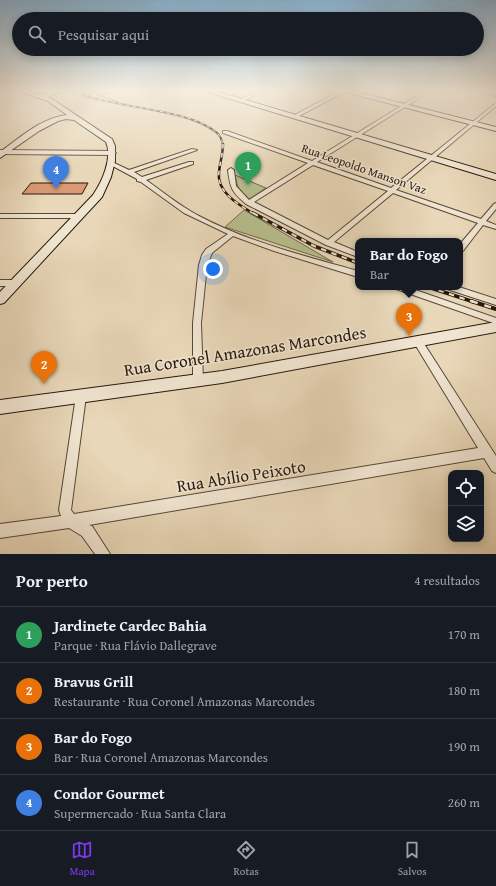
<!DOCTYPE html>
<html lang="pt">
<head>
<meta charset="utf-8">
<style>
  body { margin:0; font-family:"Gentium Book Plus",serif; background:#20242c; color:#f1f3f6 }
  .controls { position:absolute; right:12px; bottom:12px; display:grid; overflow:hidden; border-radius:8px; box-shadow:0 2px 10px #0003 }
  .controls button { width:36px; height:36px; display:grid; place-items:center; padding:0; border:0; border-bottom:1px solid #363941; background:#171b24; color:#f1f3f6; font:20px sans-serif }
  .you { position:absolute; left:213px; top:269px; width:14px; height:14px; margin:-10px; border:3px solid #fff; border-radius:50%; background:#1a73e8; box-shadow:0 0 0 6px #1a73e833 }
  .badge { display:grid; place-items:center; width:26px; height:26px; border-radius:50%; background:#7c3aed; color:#fff; font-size:13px; font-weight:700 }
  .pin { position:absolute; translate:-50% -33px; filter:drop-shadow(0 1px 2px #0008) }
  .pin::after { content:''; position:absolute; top:21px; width:14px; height:12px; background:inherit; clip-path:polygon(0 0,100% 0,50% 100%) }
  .popup { position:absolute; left:355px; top:238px; width:108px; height:52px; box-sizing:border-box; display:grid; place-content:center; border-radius:8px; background:#171b24; filter:drop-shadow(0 1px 3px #0005); font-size:13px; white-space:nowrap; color:#9ea1a6 }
  .popup b { font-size:15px; color:#f1f3f6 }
  .popup::after { content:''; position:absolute; left:50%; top:100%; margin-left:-8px; border:8px solid transparent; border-top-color:#171b24 }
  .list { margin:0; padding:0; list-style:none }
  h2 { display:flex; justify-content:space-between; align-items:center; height:52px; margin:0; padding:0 16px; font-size:17px }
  h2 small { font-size:13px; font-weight:400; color:#9ea1a6 }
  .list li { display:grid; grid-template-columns:26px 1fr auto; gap:12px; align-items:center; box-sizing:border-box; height:56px; padding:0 16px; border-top:1px solid #363941 }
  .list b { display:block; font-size:15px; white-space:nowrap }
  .list p { margin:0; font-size:13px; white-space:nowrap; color:#9ea1a6 }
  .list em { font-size:13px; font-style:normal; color:#9ea1a6 }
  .icon { flex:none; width:22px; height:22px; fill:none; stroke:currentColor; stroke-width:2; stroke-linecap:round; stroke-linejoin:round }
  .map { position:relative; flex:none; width:496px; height:554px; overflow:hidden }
  .search { position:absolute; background:#171b24; box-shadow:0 2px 10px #0003; left:12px; right:12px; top:12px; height:44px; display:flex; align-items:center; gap:10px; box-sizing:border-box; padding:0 14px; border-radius:22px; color:#9ea1a6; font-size:15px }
  .sheet { height:276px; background:#171b24 }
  nav { display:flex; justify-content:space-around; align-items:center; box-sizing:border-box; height:56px; border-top:1px solid #363941; background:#171b24; font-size:11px; color:#9ea1a6 }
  nav a { display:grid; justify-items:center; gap:2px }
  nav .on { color:#7c3aed }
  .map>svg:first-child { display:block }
  .green { fill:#b7be8e; stroke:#706b4d }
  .building { fill:#da9a76; stroke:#28180c }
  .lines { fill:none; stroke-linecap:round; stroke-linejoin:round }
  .street-casing { stroke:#584837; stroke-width:2 }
  .secondary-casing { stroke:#28180c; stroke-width:2 }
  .street { fill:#f0e5d1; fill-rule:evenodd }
  .secondary { fill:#f0e5d1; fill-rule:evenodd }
  .rail-far3-casing { stroke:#28180c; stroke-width:2 }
  .rail-far2-casing { stroke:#28180c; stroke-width:2.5 }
  .rail-far1-casing { stroke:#28180c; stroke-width:3.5 }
  .rail-casing { stroke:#28180c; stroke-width:4 }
  .rail-far3 { stroke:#f0e5d1; stroke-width:1; stroke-dasharray:3.5; stroke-linecap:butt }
  .rail-far2 { stroke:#f0e5d1; stroke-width:1.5; stroke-dasharray:4.5; stroke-linecap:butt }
  .rail-far1 { stroke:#f0e5d1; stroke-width:2; stroke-dasharray:5.5; stroke-linecap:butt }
  .rail { stroke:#f0e5d1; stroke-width:2.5; stroke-dasharray:7; stroke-linecap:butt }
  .labels { text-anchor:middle; stroke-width:3; stroke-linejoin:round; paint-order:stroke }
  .far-street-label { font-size:12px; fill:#28180c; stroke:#f0e5d1 }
  .near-street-label { font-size:17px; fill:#28180c; stroke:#f0e5d1 }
</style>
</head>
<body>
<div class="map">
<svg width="496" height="554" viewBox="0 0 496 554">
  <rect width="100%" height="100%" fill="#e8d7b8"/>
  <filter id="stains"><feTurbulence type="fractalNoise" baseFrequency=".005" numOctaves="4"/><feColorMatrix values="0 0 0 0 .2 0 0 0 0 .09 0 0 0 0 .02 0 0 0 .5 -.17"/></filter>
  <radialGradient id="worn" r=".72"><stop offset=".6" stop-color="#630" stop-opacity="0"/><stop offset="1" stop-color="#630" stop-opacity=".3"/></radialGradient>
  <g class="green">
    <path d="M235,175L266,188L248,200L238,187Z"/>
    <path d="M244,210L333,262L225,227Z"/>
  </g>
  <path class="building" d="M31,183H88L82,194H22Z"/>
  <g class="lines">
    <defs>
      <g id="street">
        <path d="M86,90H91L94,93L107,90H116L96,95L117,102L115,103L92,97Z"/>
        <path d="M260,90H266L241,102L237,101Z"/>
        <path d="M342,90H348L295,118L291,117Z"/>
        <path d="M427,90H432L317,162L391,188L496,103V106L396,190L481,219L494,204L496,203V209L486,221L496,225V229L483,225L463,251H460V244L478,223L393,193L334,242L358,252V257L326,245L246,204C232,192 230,188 228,170L231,168L234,170L236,186L249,200L308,163L223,133V131H227L312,161ZM313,165L388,191L328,240L254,202Z"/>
        <path d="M472,90H481L496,94V96Z"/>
        <path d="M192,149L197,150L134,172L142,177L189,162H193V164L146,180C163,192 180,206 199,216C248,242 305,256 358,271V277L274,251L233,236L212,253L207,265L201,323L203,381L202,384L198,385L194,384L193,381V323L199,265L202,255L206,249L228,234L184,213L141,182L137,181V179L107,163L112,162L129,170Z"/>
        <path d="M0,150L113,151L116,153L113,155L0,154Z"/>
        <path d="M0,214H79L82,216L79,218H0Z"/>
        <path d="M0,280H17L21,283L17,286H0Z"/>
        <path d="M395,287H407L496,318V324L396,289Z"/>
        <path d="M446,287H459L496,299V305L447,289Z"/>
        <path d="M418,338L421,339L496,456V473L492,471L484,458L89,525L92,526L110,554H95L82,536L69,528L0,538V524L61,516L59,510L76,396L77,393L81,392L85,393L86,396L71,510L74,514L478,448L413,341L415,339Z"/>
      </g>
      <g id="secondary">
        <path d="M15,90H25L41,95L55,90H65L47,97L52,99L112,139L115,146V161L111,177L102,197L4,303L0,304V292L93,195C102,182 113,158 106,142L74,120L66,119L58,121L39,131L0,158V152C21,137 41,118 67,115L48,101Z"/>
        <path d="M201,90H212L496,174V180Z"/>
        <path d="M337,90H349L496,127V131Z"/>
        <path d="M496,322V332L222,383L0,414V400L222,371Z"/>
      </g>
    </defs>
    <use href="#street" class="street-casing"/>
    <use href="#secondary" class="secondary-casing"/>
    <use href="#street" class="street"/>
    <use href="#secondary" class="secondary"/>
    <defs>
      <path id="rail-far3" d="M81,90L83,95C119,108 188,109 216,132C220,135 222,140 223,145"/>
      <path id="rail-far2" d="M223,144C223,154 220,162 219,172C216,192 239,205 254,214"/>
      <g id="rail-far1">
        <path d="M253,213L314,246L358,263"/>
        <path d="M428,287L474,302"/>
      </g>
      <path id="rail" d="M471,301L496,309"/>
    </defs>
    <use href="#rail-far3" class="rail-far3-casing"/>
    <use href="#rail-far2" class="rail-far2-casing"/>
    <use href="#rail-far1" class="rail-far1-casing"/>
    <use href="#rail" class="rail-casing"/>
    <use href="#rail-far3" class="rail-far3"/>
    <use href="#rail-far2" class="rail-far2"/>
    <use href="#rail-far1" class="rail-far1"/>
    <use href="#rail" class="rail"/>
  </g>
  <linearGradient id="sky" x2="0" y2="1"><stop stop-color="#89b5d5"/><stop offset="0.54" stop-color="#f5eddf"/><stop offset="1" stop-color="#f5eddf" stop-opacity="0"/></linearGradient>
  <rect width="496" height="168" fill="url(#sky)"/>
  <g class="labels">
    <g class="far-street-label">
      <text transform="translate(364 169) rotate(19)" y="4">Rua Leopoldo Manson Vaz</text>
    </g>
    <g class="near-street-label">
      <text transform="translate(245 351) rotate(-9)" y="6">Rua Coronel Amazonas Marcondes</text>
      <text transform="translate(241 476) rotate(-9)" y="6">Rua Abílio Peixoto</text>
    </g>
  </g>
  <rect width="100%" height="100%" filter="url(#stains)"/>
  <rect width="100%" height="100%" fill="url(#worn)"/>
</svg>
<div class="controls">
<button><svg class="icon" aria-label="locate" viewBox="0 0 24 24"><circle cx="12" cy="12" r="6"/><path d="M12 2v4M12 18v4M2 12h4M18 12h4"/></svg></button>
<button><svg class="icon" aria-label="layers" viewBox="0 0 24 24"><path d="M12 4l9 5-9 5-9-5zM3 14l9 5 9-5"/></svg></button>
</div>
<div class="you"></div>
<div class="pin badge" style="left:248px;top:185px;background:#2e9e5b">1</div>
<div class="pin badge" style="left:44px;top:384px;background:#e8710a">2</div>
<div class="pin badge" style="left:409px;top:336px;background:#e8710a">3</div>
<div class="popup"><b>Bar do Fogo</b>Bar</div>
<div class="pin badge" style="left:56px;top:189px;background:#3f7fe0">4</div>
<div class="search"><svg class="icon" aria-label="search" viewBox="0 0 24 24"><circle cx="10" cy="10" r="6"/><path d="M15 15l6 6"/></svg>Pesquisar aqui</div>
</div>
<section class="sheet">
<h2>Por perto<small>4 resultados</small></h2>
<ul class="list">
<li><span class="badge" style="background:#2e9e5b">1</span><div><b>Jardinete Cardec Bahia</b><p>Parque · Rua Flávio Dallegrave</p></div><em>170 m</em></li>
<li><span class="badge" style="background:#e8710a">2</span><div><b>Bravus Grill</b><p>Restaurante · Rua Coronel Amazonas Marcondes</p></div><em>180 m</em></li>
<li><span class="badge" style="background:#e8710a">3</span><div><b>Bar do Fogo</b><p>Bar · Rua Coronel Amazonas Marcondes</p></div><em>190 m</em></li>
<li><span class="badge" style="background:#3f7fe0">4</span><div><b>Condor Gourmet</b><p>Supermercado · Rua Santa Clara</p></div><em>260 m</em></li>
</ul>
</section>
<nav>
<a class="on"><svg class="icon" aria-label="map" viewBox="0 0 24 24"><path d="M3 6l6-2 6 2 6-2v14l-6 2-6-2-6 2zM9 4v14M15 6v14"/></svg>Mapa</a>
<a><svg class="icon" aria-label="directions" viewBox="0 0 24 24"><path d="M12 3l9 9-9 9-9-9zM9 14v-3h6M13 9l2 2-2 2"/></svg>Rotas</a>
<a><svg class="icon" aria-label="saved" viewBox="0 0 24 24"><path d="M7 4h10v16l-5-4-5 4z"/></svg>Salvos</a>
</nav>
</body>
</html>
